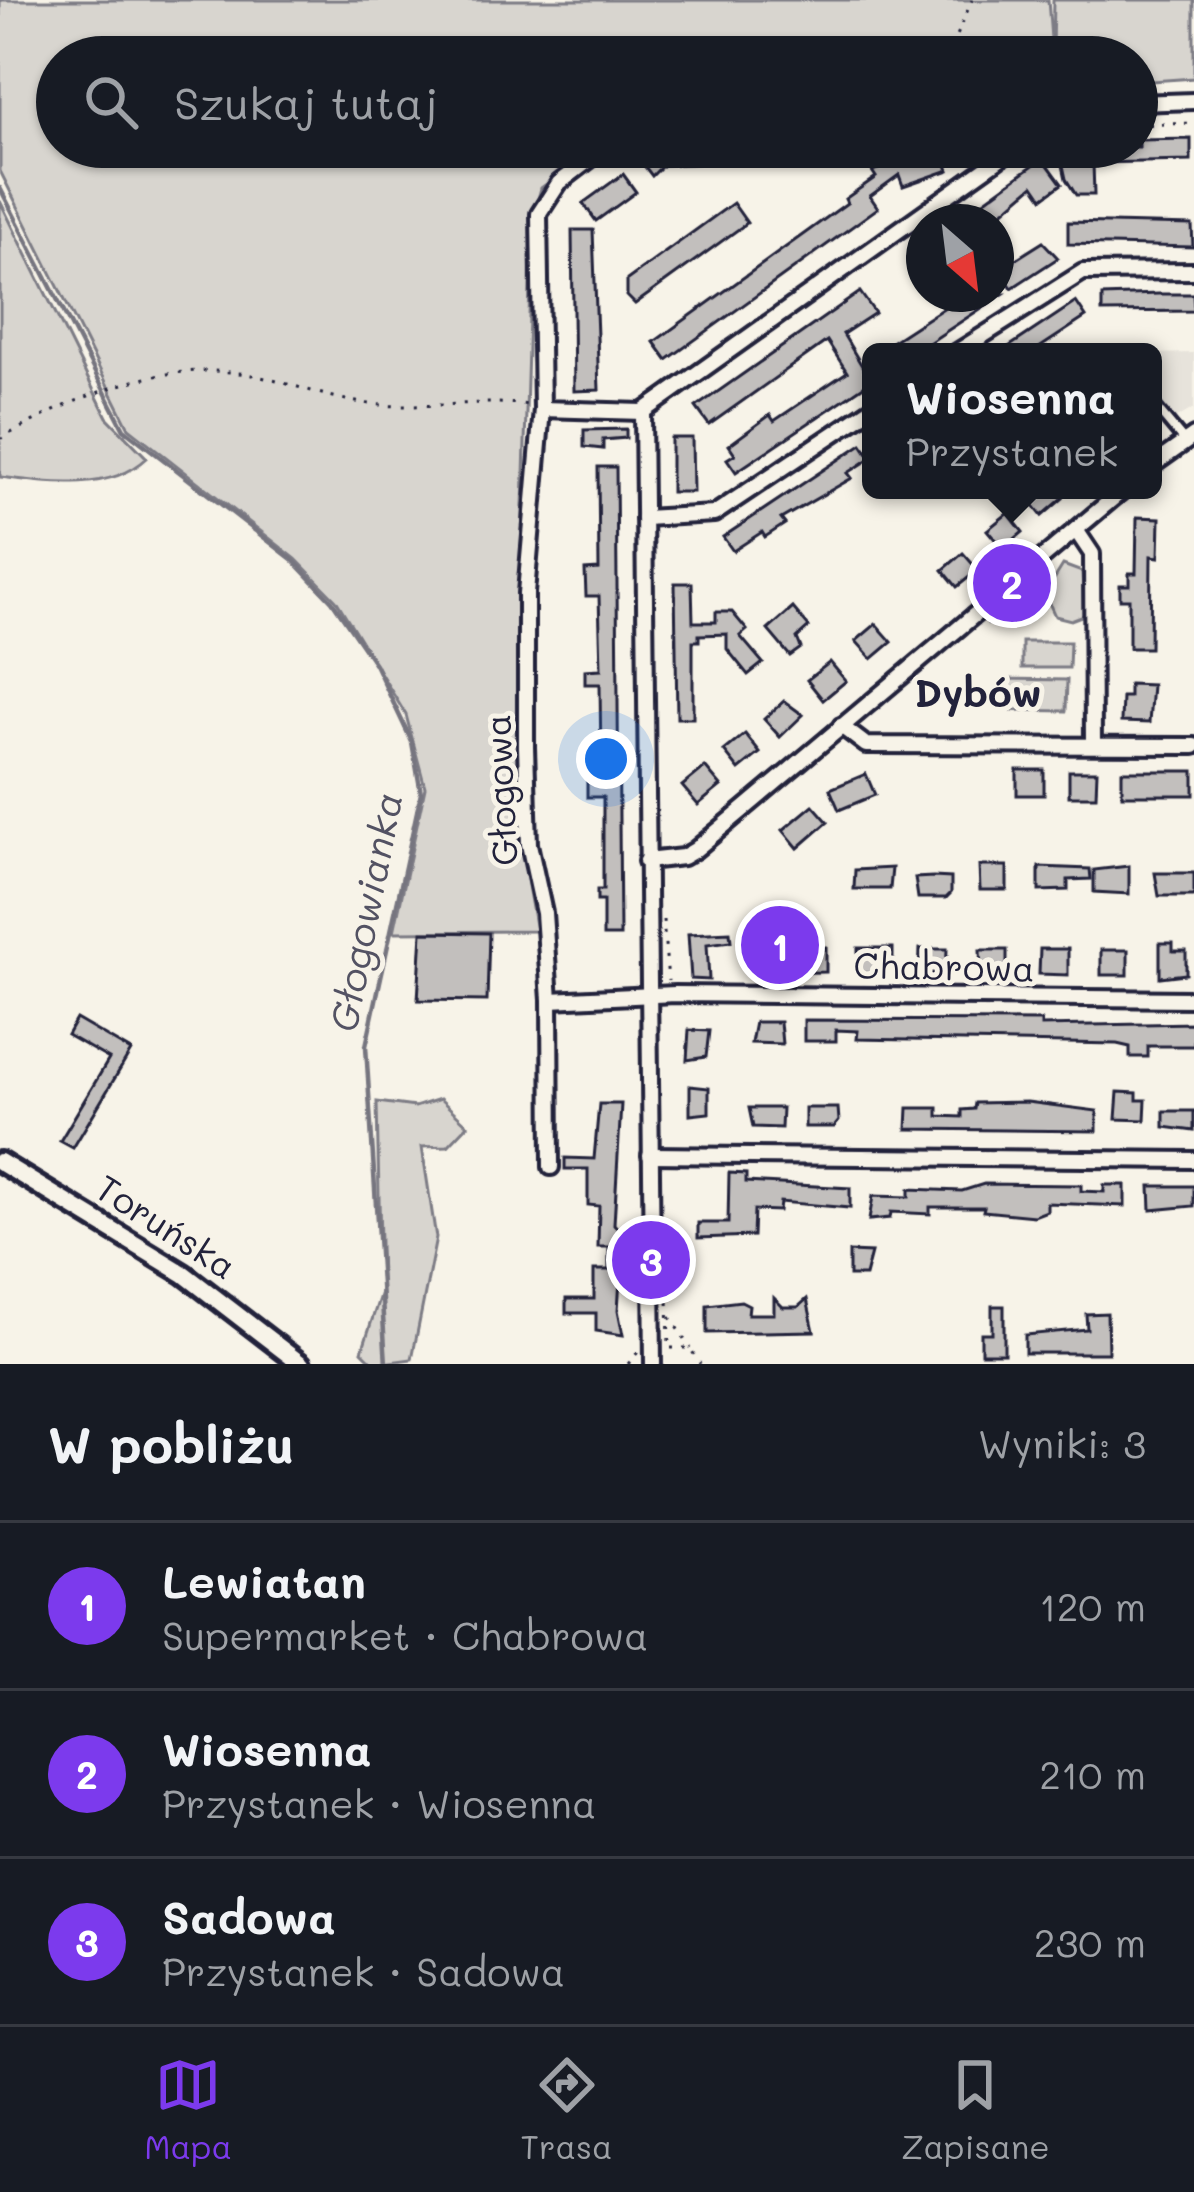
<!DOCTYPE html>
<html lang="pl">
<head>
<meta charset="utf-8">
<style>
  body { margin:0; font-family:Mali,sans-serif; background:#242831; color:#f1f3f6 }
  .compass { position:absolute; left:906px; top:204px; width:108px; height:108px; border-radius:50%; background:#171b24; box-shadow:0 3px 9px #0004; rotate:152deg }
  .you { position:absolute; left:606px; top:759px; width:42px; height:42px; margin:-30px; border:9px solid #fff; border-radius:50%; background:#1a73e8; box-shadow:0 0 0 18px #1a73e833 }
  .badge { display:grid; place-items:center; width:78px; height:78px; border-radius:50%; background:#7c3aed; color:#fff; font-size:39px; font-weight:700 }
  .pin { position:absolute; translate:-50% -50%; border:6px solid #fff; box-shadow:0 3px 12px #0006 }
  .popup { position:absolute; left:862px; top:343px; width:300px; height:156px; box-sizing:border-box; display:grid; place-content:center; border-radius:18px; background:#171b24; filter:drop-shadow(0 3px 9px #0005); font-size:39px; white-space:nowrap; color:#9ea1a6 }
  .popup b { font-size:45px; color:#f1f3f6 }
  .popup::after { content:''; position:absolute; left:50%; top:100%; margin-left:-24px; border:24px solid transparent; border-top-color:#171b24 }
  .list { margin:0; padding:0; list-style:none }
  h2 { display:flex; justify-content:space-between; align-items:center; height:156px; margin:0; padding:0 48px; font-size:51px }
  h2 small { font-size:39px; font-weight:400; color:#9ea1a6 }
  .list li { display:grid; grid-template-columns:78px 1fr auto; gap:36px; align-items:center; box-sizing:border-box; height:168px; padding:0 48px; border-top:3px solid #363941 }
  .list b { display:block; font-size:45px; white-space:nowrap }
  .list p { margin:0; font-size:39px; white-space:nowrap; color:#9ea1a6 }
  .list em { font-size:39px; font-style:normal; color:#9ea1a6 }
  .icon { flex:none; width:66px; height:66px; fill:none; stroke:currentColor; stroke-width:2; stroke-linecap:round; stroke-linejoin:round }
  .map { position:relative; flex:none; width:1194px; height:1364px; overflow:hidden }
  .search { position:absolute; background:#171b24; box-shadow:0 3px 9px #0004; left:36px; right:36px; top:36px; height:132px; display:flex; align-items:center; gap:30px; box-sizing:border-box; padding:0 42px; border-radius:66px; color:#9ea1a6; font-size:45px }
  .sheet { height:660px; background:#171b24 }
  nav { display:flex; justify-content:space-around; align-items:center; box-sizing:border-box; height:168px; border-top:3px solid #363941; background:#171b24; font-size:33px; color:#9ea1a6 }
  nav a { display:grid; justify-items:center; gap:6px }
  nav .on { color:#7c3aed }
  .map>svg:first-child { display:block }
  .built { fill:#e7e3db }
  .green { fill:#d8d5cf; stroke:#7d7c85; stroke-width:3 }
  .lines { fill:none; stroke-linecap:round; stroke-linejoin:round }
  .stream { stroke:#76747f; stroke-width:4.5 }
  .building { fill:#c2bfbd; stroke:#22223b; stroke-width:3 }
  .service-casing { stroke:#22223b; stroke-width:16 }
  .minor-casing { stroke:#22223b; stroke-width:22 }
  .tertiary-casing { stroke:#22223b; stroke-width:26 }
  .path { stroke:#22223b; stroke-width:3; stroke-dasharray:3 9; stroke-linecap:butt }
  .service { stroke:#f7f3e8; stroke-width:8 }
  .minor { stroke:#f7f3e8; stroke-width:14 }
  .tertiary { stroke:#f7f3e8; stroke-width:16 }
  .labels { text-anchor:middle; stroke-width:10; stroke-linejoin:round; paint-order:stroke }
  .street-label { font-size:36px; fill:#22223b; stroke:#f7f3e8 }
  .neighbourhood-label { font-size:39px; font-weight:bold; fill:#22223b; stroke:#f7f3e8 }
  .water-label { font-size:39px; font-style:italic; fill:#535263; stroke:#f7f3e8 }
</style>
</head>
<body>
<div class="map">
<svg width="1194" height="1364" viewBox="0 0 1194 1364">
  <rect width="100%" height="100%" fill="#f7f3e8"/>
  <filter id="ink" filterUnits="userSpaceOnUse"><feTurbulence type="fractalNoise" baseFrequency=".00833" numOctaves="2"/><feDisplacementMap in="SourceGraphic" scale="24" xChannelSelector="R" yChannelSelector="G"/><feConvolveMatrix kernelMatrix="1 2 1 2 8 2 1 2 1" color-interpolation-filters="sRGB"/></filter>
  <g filter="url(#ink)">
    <path class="built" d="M1194,353V408L1172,421L1153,399V354Z"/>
    <g class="green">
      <path d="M0,0H1048L1052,52L1053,0H1194V78L1137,82V57H57V147H598L541,188L532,221L520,602L526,874L536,931L394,932L425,787L406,715L336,600L296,559L129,428L0,171Z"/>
      <path d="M0,201L107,417L147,458C110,493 47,483 0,477Z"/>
      <path d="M1063,565L1082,572L1084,615L1071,620L1055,616L1045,594Z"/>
      <path d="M1022,642H1070L1069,668H1022Z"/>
      <path d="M1003,679L1067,680L1066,711L1003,710Z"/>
      <path d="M440,1099L468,1125L448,1146L422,1147L436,1238L412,1359L375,1364L362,1351L381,1292L377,1102L415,1107Z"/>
    </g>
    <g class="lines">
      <path class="stream" d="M0,188L124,429L293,560L332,601L375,664L412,742L421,793L366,1046L386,1364"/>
    </g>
    <g class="building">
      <path d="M1191,139V161L1093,163L1094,195H1076L1066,179L1059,147H1139V140Z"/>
      <path d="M676,147H733L734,162L663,165L652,176L639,159L651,150L659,161Z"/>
      <path d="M791,147H857L858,159L791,160Z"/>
      <path d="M887,147H912L915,156L940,147L949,170L903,186L899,175L870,196L878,208L667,360L654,342L847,203L845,199L876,177L872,171L893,164Z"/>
      <path d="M1043,158L1062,184L1043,198L1034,185L991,222H955Z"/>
      <path d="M623,174L636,192L596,221L583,203Z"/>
      <path d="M733,203L747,223L635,304L627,296V280Z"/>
      <path d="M1068,222L1192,225L1193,247L1068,244Z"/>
      <path d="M572,230H593L599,390L574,391Z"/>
      <path d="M1043,242L1058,258L1012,288L1000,269Z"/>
      <path d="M860,292L875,313L843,334L871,381L736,472L727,459L735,454L729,445L770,415L774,421L847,372L827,341L709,425L696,407Z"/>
      <path d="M965,294H1003L915,352H876Z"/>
      <path d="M1159,294H1193L1194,311L1102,312V296Z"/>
      <path d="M1076,302L1086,317L1033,352H1001Z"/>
      <path d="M626,429V438L603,440V449L584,447V430Z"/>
      <path d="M671,438H692L693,492H671Z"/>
      <path d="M862,444L871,458L848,473L852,478L781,519L785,524L765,537L762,532L733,551L723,537Z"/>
      <path d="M598,467H616L620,936H603V901H597V890H603V797H587V762L601,763L600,684H585V670L601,669L599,596H586L585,570L599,569Z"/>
      <path d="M1035,490H1056L1063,498L1042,516L1027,497Z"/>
      <path d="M1008,513L1023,532L1003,549L987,530Z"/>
      <path d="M1137,517L1160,518L1159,557L1151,556L1150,648H1129V599H1120V585H1129V573H1136Z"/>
      <path d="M963,553L978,570L957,587L943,570Z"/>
      <path d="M675,583H692L693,622H716V612H732L747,630L740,636L763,663L748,675L727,649V634L699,635V641H693V718H677Z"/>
      <path d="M793,608L809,627L797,638L801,648L790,656L768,630Z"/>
      <path d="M876,624L892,642L872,659L856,641Z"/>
      <path d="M830,662L846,681L823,700L807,680Z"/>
      <path d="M1129,684L1152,685L1149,723L1121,722L1122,697H1129Z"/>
      <path d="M784,701L803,715L780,737L764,719Z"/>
      <path d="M745,734L760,753L739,770L724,751Z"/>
      <path d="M705,767L721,786L698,805L682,786Z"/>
      <rect x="1017" y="770" width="27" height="25"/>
      <path d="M1069,771H1097L1096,796H1069Z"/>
      <rect x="1122" y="771" width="72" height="24"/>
      <path d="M866,774L875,795L839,810L830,789Z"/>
      <path d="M813,805L828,822L798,848L783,830Z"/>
      <path d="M979,866H1007V890H980Z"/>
      <path d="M1129,866V894L1094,892V870Z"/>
      <path d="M1039,867L1090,869L1091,879L1068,880V890L1039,891Z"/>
      <path d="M892,868L890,889H854L855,870Z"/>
      <path d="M1155,873H1194V896H1159Z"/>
      <path d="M933,877L951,878V893L946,898H918L915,878Z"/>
      <path d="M774,905H786V948L826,947V972L748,973V954H761V940H774Z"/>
      <path d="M422,932L489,933L487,1001L418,1000Z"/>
      <path d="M730,932L731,941L707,944L709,980L691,979L688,934Z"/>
      <path d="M1160,943H1173V951H1186V974L1160,977Z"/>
      <rect x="858" y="948" width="35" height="25"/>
      <path d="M920,949H947L946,974L919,973Z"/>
      <path d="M1040,949H1068V975L1039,974Z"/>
      <path d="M980,950H1007V974H981Z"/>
      <rect x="1101" y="950" width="27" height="25"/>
      <path d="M76,1019L131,1051L73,1148L60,1141L109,1059L67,1035Z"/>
      <path d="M804,1020L1041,1021V1026L1194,1023V1046H1148V1057H1130V1047L1117,1044L857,1039L858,1031L836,1030V1041H804Z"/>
      <path d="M755,1022H780L782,1044L751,1043Z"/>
      <path d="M689,1030L709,1031L706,1057L687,1060Z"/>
      <path d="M690,1086L709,1088V1113L690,1115Z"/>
      <path d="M1118,1092L1137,1093V1100H1146L1145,1120L1116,1119Z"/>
      <path d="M1027,1102L1097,1111V1131L907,1129L908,1108H938V1116L962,1117V1110L974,1109L975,1103Z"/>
      <path d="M599,1104H621L614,1224L623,1235L618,1310L623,1335L596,1331V1313H566V1299H594V1270H609V1247H598L599,1206L588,1205V1169H565V1158L594,1159Z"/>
      <path d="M749,1108H782L781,1128L753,1127Z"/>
      <path d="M805,1108H838L839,1121L834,1127H805Z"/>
      <path d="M1164,1111H1194V1131L1164,1127Z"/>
      <path d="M729,1173L746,1174V1182L850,1188V1208L780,1202L779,1211L754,1210L753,1236L698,1238V1223H728Z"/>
      <path d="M984,1184L1081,1185V1191L1104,1192V1185H1125V1206L1047,1203V1211L1034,1216L983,1211L984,1207H930V1214L891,1212L890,1218L869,1220L873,1196L909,1197V1189L962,1191Z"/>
      <path d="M1150,1186H1194V1206L1151,1210Z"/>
      <path d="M849,1252L871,1253L865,1276H849Z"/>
      <path d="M774,1298L783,1307H798L807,1299L814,1331L707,1333V1305L741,1301L749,1305L748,1314H774Z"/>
      <path d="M992,1306H1004V1353H981V1333H992Z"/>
      <path d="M1107,1313L1108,1353H1025V1335L1087,1329L1086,1314Z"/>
    </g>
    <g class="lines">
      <defs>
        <path id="service" d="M1153,404L1184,441"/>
        <g id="minor">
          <path d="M1137,103L1194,101"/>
          <path d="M606,147L559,183L539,214L542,409L643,412"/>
          <path d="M988,147L996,161L1016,147"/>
          <path d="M957,352L1083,272L1194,271"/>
          <path d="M542,409L526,593V747L529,844L544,913L550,1000L551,1167"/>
          <path d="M643,412L653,1364"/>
          <path d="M643,412L996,161"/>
          <path d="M1153,465L1194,436"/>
          <path d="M644,518L714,514L871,409"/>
          <path d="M1076,530L1092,554L1093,745"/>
          <path d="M841,726L866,745L1194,746"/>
          <path d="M646,861L683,857L695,850L1123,490"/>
          <path d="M550,1000L675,994L1194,999"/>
          <path d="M650,1155L1194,1160"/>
        </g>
        <path id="tertiary" d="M0,1162L184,1274L301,1364"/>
      </defs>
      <use href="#service" class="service-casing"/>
      <use href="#minor" class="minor-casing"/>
      <use href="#tertiary" class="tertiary-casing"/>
      <g class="path">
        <path d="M948,57L972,0"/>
        <path d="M1137,125L1194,123"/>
        <path d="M619,156L631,147"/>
        <path d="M0,439C76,397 157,360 246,374C292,382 333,402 381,405C429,409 480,399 529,405"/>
        <path d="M987,624L1026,592"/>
        <path d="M663,920L668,981"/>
        <path d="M667,1242L669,1347"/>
        <path d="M670,1317L690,1348"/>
        <path d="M671,1348H690L700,1364"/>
        <path d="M628,1364L638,1352"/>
      </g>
      <use href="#service" class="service"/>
      <use href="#minor" class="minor"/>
      <use href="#tertiary" class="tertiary"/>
    </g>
  </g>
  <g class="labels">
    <g class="street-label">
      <text transform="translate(501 790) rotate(-93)" y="13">Głogowa</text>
      <text transform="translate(944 967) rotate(1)" y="13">Chabrowa</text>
      <text transform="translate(166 1227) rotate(33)" y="13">Toruńska</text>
    </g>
    <g class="neighbourhood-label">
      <text x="978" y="707">Dybów</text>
    </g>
    <g class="water-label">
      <text transform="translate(366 912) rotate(-79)" y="14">Głogowianka</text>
    </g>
  </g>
</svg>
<svg class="compass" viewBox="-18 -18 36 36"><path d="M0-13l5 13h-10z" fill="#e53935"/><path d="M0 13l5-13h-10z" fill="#9ea1a6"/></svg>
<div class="you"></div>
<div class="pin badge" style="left:780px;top:945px">1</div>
<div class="pin badge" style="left:1012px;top:583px">2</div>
<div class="popup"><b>Wiosenna</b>Przystanek</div>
<div class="pin badge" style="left:651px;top:1260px">3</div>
<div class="search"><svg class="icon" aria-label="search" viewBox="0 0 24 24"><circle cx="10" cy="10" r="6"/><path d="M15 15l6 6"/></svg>Szukaj tutaj</div>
</div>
<section class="sheet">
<h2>W pobliżu<small>Wyniki: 3</small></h2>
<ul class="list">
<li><span class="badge">1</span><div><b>Lewiatan</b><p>Supermarket · Chabrowa</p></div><em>120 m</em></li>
<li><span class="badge">2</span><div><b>Wiosenna</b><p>Przystanek · Wiosenna</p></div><em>210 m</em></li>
<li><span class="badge">3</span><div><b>Sadowa</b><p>Przystanek · Sadowa</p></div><em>230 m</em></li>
</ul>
</section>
<nav>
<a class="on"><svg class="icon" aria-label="map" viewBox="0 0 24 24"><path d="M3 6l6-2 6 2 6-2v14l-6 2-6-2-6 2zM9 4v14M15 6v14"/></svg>Mapa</a>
<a><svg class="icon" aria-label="directions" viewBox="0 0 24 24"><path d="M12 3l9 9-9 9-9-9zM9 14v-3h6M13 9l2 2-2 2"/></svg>Trasa</a>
<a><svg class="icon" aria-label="saved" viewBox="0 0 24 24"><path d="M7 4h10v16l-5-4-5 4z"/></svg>Zapisane</a>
</nav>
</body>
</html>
